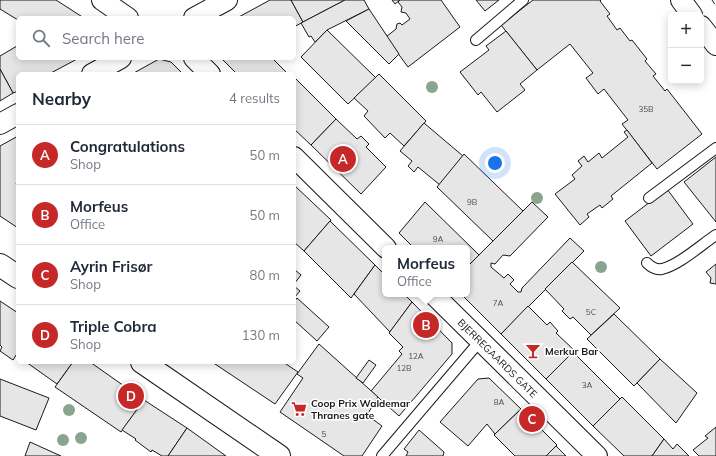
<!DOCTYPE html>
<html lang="en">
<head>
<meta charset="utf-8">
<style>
  body { margin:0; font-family:Mulish,sans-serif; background:#f6f6f7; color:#1f2937 }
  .controls { position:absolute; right:12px; top:12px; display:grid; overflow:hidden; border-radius:6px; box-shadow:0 2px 10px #0003 }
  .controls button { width:36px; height:36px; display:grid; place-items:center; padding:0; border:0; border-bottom:1px solid #e0e1e3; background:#fff; color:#1f2937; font:20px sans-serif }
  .you { position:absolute; left:495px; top:163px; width:14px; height:14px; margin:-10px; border:3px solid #fff; border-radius:50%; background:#1a73e8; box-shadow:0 0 0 6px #1a73e833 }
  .badge { display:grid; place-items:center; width:26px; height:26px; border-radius:50%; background:#c62828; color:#fff; font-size:13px; font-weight:700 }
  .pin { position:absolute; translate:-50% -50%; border:2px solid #fff; box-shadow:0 1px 4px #0006 }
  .popup { position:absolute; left:382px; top:245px; width:88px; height:52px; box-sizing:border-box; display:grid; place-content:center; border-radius:6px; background:#fff; filter:drop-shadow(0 1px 3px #0005); font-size:13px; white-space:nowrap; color:#747a83 }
  .popup b { font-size:15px; color:#1f2937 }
  .popup::after { content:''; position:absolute; left:50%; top:100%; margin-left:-8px; border:8px solid transparent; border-top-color:#fff }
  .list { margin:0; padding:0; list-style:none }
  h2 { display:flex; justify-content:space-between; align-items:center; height:52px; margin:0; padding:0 16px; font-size:17px }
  h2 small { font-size:13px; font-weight:400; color:#747a83 }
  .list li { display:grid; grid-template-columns:26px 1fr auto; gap:12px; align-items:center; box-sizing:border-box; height:60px; padding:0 16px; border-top:1px solid #e0e1e3 }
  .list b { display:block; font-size:15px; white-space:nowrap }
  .list p { margin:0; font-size:13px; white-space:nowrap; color:#747a83 }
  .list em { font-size:13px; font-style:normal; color:#747a83 }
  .icon { flex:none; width:22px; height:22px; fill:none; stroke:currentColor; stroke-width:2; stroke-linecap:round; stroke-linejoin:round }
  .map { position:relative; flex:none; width:716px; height:456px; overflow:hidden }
  .search { position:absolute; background:#fff; box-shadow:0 2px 10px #0003; left:16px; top:16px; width:280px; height:44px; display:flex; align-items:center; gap:10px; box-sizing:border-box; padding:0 14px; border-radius:6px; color:#747a83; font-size:15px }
  .panel { position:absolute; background:#fff; box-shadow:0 2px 10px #0003; left:16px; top:72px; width:280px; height:292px; border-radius:6px }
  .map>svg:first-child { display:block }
  .building { fill:#e6e6e6; stroke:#1a1a1a }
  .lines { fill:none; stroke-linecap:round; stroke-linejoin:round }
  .service-casing { stroke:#1a1a1a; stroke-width:12 }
  .minor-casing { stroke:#1a1a1a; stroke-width:22 }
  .tertiary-casing { stroke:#1a1a1a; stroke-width:24 }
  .service { stroke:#fff; stroke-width:10 }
  .minor { stroke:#fff; stroke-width:20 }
  .tertiary { stroke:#fff; stroke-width:22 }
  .fence { stroke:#1a1a1a; stroke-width:1; stroke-dasharray:5 2; stroke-linecap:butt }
  .tree { fill:#8aa48f }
  .labels { text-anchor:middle; stroke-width:3; stroke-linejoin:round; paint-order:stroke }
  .number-label { font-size:8px; fill:#4d4d4d }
  .poi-label { font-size:10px; font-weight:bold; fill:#1a1a1a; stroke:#fff; text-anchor:start }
  .street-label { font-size:10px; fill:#1a1a1a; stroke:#fff }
</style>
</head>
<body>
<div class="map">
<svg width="716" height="456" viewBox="0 0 716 456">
  <rect width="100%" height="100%" fill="#fff"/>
  <g class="building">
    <path d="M0,0H56L84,18H18V20L0,9Z"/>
    <path d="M270,0H291L303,22L294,27V18H237Z"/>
    <path d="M291,0H345L303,22Z"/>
    <path d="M345,0H364L369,9L327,30L315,42L311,36L309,37L301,23Z"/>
    <path d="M392,0H400L395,4Z"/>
    <path d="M400,0H441L460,27L408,67L386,37L396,29L397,24L400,23L402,25L410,19L406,13L401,12L402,7L398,2Z"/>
    <path d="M476,0H499L485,11Z"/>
    <path d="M533,0H601L600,1L610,14L607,16L617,30L620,28L630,41L632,40L647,59L645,61L656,74L653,76L665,91L667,89L702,134L657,169L622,124L628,120L604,89L598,94L586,78L593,73L570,44L537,70L501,25Z"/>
    <path d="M369,9L399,54L389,64L346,21Z"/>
    <path d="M327,30L376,78L348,104L301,57Z"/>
    <path d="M506,31L537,70L520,84L525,90L497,112L481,92L478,95L460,72L489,50L486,46Z"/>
    <path d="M17,46L18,58H79L49,74H18V91L13,93L0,69V56Z"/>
    <path d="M221,58H272L286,72L284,74H237Z"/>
    <path d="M159,59L171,62L183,74H132Z"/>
    <path d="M0,69L13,93L0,101Z"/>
    <path d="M379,74L426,121L404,146L390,133L385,138L364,116L368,111L354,98Z"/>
    <path d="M294,77L336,119L311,145L294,129Z"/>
    <path d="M336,119L357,139L361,136L369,144L366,147L386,167L361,194L311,145Z"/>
    <path d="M424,123L463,156L440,185L418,167L414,172L408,166L412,161L400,151Z"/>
    <path d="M627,130L652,163L611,196L613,199L602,208L600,205L587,214L589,217L580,225L555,194L575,179L572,175L582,166L578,161L584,156L588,162L599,153L602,158L628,137L624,132Z"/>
    <path d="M18,136V180L16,184L18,186V228L0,216V146Z"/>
    <path d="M464,154L523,211L493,241L437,187Z"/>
    <path d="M716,157V222L684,182Z"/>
    <path d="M294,185L331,220L304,251L294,242Z"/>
    <path d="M667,189L693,224L651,256L625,221Z"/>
    <path d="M425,202L479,255L467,267V248H414L399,233Z"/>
    <path d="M532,202L548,217L510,256L503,255L495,264L491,263V267L504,278L508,274L514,280L510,284L518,292H521L522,288L570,238L584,251L501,334L461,294H467V267Z"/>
    <path d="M330,221L375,265L351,298L304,251Z"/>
    <path d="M572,262L620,308L591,335L573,317L570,319L562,311L564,309L545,289Z"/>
    <path d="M716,264V284L710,283L711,278L706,272Z"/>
    <path d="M375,265L385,275V294H404L412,302L390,332L354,294Z"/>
    <path d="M294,269L301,275L294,284Z"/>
    <path d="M294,286L300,291L294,298Z"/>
    <path d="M297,298L329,327L317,341L294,320V302Z"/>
    <path d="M0,301L18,313V352L13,360L0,351L2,347L0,345Z"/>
    <path d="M412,302L452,343V354L399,416L371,391L402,354L399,351L403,347L389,333Z"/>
    <path d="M528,306L547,325L550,322L558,331L556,333L575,351L546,379L501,334Z"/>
    <path d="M614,314L660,359L634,386L587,339Z"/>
    <path d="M319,344L378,397L367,415L382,426L362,456H344L280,412L303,378L297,374Z"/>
    <path d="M573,352L620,399L593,426L546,379Z"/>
    <path d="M660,359L697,393L676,423L637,383Z"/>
    <path d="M369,360L376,365L363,383L356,378Z"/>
    <path d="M26,362H73L57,384Z"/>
    <path d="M73,362H90L144,400L121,432L55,387Z"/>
    <path d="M212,362H283L298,372L275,404Z"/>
    <path d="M489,378L521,409L495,434L487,424L468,446L440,422L478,379Z"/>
    <path d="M0,379L49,398L36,430L0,416Z"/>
    <path d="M622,397L664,439L652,456H624L593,426Z"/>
    <path d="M144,400L187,428L168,456H162L152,450L151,452L135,440L136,439L122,430Z"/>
    <path d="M521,409L557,445L546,456H515L494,435Z"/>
    <path d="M716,427V456H699L693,450L708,438L705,436Z"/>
    <path d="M187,428L226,456H168Z"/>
    <path d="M419,430L444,452L443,456H406L408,452L404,449Z"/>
    <path d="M664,439L673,449L677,444L689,456H652Z"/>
    <path d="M30,442L61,456H25Z"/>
    <path d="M556,446L566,456H546Z"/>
  </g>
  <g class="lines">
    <defs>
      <g id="service">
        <path d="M476,40L523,0"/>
        <path d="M649,198L716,148"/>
        <path d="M647,263C651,267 656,270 662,269C679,265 701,245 716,235"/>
        <path d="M382,456L480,341"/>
      </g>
      <g id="minor">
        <path d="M102,0L128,18"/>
        <path d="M681,0L692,15"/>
        <path d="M194,18L227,0"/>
        <path d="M701,26L716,45"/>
        <path d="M194,58L210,74"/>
        <path d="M92,74L121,58"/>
        <path d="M0,124L18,114"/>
        <path d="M294,157L386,248"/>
        <path id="s1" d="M433,294L597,456"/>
      </g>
      <g id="tertiary">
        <path d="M0,265L18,277"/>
        <path d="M142,362L279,456"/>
      </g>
    </defs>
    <use href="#service" class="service-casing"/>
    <use href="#minor" class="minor-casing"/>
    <use href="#tertiary" class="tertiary-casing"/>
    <use href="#service" class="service"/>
    <use href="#minor" class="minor"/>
    <use href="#tertiary" class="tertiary"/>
    <path class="fence" d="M712,0L716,6"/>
  </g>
  <g class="tree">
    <circle cx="432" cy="87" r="6"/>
    <circle cx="537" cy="198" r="6"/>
    <circle cx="601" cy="267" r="6"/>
    <circle cx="69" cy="410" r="6"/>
    <circle cx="81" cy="438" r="6"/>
    <circle cx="63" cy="440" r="6"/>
  </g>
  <defs>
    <symbol id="bar-bare" viewBox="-9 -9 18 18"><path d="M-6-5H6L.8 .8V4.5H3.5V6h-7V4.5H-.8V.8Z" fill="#c62828" stroke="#fff" stroke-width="2.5" paint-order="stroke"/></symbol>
    <symbol id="supermarket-bare" viewBox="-9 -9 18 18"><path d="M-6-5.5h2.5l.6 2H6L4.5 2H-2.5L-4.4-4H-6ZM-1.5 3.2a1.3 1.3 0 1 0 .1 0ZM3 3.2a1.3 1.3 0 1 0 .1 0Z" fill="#c62828" stroke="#fff" stroke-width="2.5" paint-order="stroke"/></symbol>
  </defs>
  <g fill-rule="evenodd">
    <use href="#bar-bare" x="522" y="340" width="22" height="22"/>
    <use href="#supermarket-bare" x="288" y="398" width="22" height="22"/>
  </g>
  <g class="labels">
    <g class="number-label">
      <text x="646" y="112">35B</text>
      <text x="472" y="205">9B</text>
      <text x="438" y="242">9A</text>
      <text x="498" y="306">7A</text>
      <text x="591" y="315">5C</text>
      <text x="416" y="359">12A</text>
      <text x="404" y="371">12B</text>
      <text x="587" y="388">3A</text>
      <text x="499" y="405">8A</text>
      <text x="324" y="437">5</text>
    </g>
    <g class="poi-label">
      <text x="545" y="355">Merkur Bar</text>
      <text x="311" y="407">Coop Prix Waldemar<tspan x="311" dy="12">Thranes gate</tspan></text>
    </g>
    <g class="street-label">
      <text dy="4" stroke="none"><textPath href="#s1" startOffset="91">BJERREGAARDS GATE</textPath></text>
    </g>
  </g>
</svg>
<div class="controls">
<button>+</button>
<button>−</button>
</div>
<div class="you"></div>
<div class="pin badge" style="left:343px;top:159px">A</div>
<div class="pin badge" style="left:426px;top:325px">B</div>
<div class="popup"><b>Morfeus</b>Office</div>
<div class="pin badge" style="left:532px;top:419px">C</div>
<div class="pin badge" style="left:131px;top:396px">D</div>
<div class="search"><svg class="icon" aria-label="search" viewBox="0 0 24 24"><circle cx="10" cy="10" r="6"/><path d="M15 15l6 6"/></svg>Search here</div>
<section class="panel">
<h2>Nearby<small>4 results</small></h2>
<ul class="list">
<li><span class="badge">A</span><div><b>Congratulations</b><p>Shop</p></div><em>50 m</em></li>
<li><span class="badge">B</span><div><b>Morfeus</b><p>Office</p></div><em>50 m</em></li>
<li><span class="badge">C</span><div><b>Ayrin Frisør</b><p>Shop</p></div><em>80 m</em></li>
<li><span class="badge">D</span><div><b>Triple Cobra</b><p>Shop</p></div><em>130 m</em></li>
</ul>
</section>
</div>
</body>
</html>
